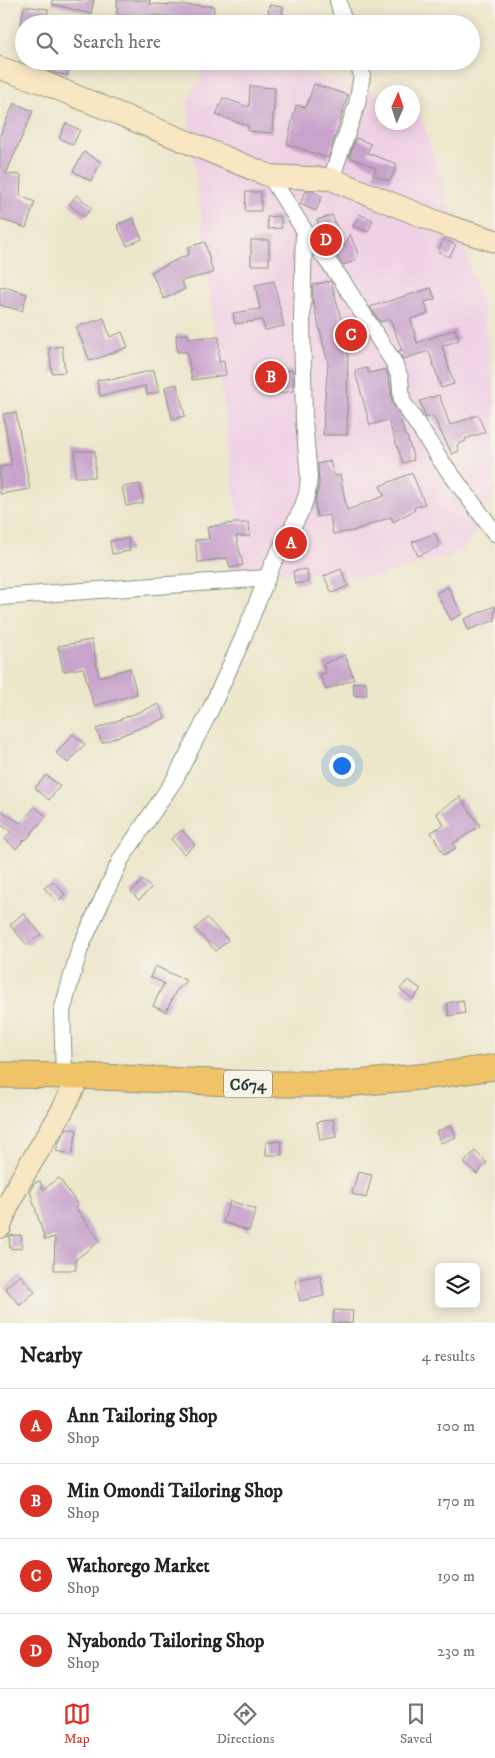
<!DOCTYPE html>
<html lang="en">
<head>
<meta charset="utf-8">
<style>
  body { margin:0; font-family:"IM FELL DW Pica",serif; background:#f2f2f2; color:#222 }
  .controls { position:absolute; right:15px; bottom:15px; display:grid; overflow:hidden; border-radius:8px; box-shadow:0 2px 12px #0003 }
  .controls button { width:45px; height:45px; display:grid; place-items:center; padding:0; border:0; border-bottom:1px solid #e0e0e0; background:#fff; color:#222; font:25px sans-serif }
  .compass { position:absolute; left:375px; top:85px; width:45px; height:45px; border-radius:50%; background:#fff; box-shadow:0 2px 12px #0003; rotate:3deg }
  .you { position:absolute; left:341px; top:765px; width:18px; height:18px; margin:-12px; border:4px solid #fff; border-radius:50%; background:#1a73e8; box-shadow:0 0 0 8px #1a73e833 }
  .badge { display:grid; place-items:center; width:32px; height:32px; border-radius:50%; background:#d93025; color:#fff; font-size:16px; font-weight:700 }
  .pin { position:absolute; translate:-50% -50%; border:2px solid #fff; box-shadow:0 1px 5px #0006 }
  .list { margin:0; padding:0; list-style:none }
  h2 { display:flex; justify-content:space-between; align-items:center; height:65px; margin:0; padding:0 20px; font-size:21px }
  h2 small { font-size:16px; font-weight:400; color:#767676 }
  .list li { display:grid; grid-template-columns:32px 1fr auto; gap:15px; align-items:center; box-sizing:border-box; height:75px; padding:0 20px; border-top:1px solid #e0e0e0 }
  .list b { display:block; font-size:19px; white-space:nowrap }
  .list p { margin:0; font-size:16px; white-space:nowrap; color:#767676 }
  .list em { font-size:16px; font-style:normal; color:#767676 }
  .icon { flex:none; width:28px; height:28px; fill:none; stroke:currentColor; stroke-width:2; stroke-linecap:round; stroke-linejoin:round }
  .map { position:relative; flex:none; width:495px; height:1323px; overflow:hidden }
  .search { position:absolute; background:#fff; box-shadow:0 2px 12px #0003; left:15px; right:15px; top:15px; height:55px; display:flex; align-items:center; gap:12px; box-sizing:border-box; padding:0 18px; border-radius:28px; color:#767676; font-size:19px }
  .sheet { height:365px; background:#fff }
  nav { display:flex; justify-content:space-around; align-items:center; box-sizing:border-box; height:70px; border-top:1px solid #e0e0e0; background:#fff; font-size:14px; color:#767676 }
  nav a { display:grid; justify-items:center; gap:2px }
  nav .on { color:#d93025 }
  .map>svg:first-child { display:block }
  .built { fill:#f0d0e5 }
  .building { fill:#c8a3cc }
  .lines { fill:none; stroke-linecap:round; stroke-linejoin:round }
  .street-casing { stroke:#869280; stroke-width:18 }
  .secondary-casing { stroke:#869280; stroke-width:24 }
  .primary-casing { stroke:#869280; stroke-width:27 }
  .street { stroke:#fff; stroke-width:16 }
  .secondary { stroke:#f9e7c3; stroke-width:22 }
  .primary { stroke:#f1c369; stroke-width:25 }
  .labels { text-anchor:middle; stroke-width:4.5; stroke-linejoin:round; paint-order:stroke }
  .shield { fill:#f7f3e8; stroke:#60746a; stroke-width:1 }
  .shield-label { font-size:16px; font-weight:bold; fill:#1f3d34 }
</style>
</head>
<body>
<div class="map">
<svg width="495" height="1323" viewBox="0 0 495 1323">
  <rect width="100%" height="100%" fill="#f7f3e8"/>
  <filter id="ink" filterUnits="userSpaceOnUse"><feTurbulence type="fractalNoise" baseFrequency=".02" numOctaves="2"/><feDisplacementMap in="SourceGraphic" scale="10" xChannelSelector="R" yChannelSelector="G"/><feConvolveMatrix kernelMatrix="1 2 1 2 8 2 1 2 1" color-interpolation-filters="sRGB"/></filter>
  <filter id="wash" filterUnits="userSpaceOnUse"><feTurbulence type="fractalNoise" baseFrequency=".0096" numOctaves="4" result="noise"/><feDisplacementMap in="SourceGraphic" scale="20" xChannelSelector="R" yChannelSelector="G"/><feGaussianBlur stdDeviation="1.12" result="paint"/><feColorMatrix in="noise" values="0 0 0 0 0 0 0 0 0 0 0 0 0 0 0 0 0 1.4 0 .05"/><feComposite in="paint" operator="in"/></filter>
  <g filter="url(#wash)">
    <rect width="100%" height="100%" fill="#ece6cb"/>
    <path class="built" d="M206,67L294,69L382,95V122H412L413,104L417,105L483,307L495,400V491L463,552L375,577L244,571L187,102Z"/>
    <g id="blocks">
      <g class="building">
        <path d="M52,0H94L91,14L52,4Z"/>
        <path d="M117,0H150L149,4L214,6L213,24H170V16L117,15Z"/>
        <path d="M269,5L283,7L282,24H267Z"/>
        <path d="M24,6L48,9L47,24H21Z"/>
        <path d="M49,61H70L68,75L58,74L48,71Z"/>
        <path d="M314,84L348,95L328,158L287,144L296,105L306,107Z"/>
        <path d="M250,86L275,88L272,133L248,131V126L216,115L223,98L249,107Z"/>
        <path d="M14,103L33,111L6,174L21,175L20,196L35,202L26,228L0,219V135Z"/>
        <path d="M66,123L80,130L73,145L59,138Z"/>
        <path d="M356,138L371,144L367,153L397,164L390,181L373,175L376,168L349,157Z"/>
        <path d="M84,152L101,162L91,181L73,171Z"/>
        <path d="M306,191H312L322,196L316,211L300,204Z"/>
        <path d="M246,192H261V211H245Z"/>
        <path d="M77,195L92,208L84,217L69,204Z"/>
        <path d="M359,214L373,220L368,232L353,226Z"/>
        <path d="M332,215L344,247L350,234L358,254L355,261L343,265L332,248L331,249L326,243L317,220Z"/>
        <path d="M280,216L282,228L268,229L267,217Z"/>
        <path d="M133,218L142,239L127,246L117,225Z"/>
        <path d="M444,239L456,245L449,257L438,251Z"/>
        <rect x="251" y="240" width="18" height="25"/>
        <path d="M205,242L213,273L181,281L185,289L164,299L151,272L189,254L188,247Z"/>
        <path d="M274,281L284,326L265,330L262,320L235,324L233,313L260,309L255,285Z"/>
        <path d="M330,281L332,284L348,348L347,435H323L324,409L328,363L312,298L313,285Z"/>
        <path d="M0,287L8,288L27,294L22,311L0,305Z"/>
        <path d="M431,288L435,299L425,302L428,314L411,319L417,343L455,329L459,340L442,346L454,384L441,388L429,351L403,359L398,351L402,350L390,319L380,322L370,307Z"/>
        <path d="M104,318L110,337L122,332L128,347L90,361L76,327Z"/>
        <path d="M188,334L189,338L219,337V362L224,361L226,375L192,380L187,352H177L176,335Z"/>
        <path d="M62,346L65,372L52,373L49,348Z"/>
        <path d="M367,368L369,373L386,369L391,387L392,402L400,416L405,436H407L414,460L403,463L388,420L370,425L355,371Z"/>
        <path d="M154,370L159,392L147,395L145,386L100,396L97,380L110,378V380Z"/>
        <path d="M293,370V391L268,395L265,373Z"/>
        <path d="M177,384L185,416L172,419L165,387Z"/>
        <path d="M439,395L450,425L478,415L485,432L465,439L466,441L457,445L459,451L452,454L433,416L426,418L420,401Z"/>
        <path d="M16,412L30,489L0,494V467L12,465L3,414Z"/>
        <rect x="75" y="451" width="20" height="26"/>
        <path d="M330,461L334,476L340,475L347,510L384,496L380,486L412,473L425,504L413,508L415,510L393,522L391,517L353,531L333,534L330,515L317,517L315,502L319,484L318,464Z"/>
        <path d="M140,484L143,503L126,506L122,487Z"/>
        <path d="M234,523H249L250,536H236L243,565L230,568L227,558L198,562L195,540L209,539L207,527Z"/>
        <path d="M435,533L440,546L418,556L412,542Z"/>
        <path d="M128,538L130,551L112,554L110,541Z"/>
        <path d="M307,569L308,582L295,584L293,571Z"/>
        <path d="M341,569L348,586L332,593L324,576Z"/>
        <path d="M448,587L462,614L451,620L436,593Z"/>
        <path d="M495,606V620L468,630L464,619Z"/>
        <path d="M92,640L99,677L130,668L137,694L94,706L83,668L63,671L58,646Z"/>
        <path d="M345,655L354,679L326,690L320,675L326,673L323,664Z"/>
        <path d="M366,682L367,695L354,696L353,683Z"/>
        <path d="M159,704L165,718L102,743L96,729Z"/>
        <path d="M73,734L85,744L68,763L56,753Z"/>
        <path d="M46,775L60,786L49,800L35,788Z"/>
        <path d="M460,797L480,826L453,844L456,848L444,855L431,832L444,825L436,813Z"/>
        <path d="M35,807L46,816L26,840L25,839L16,849L5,839L11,832L0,824V810L20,823Z"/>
        <path d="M182,830L195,845L184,854L171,839Z"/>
        <path d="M143,880L151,888L139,900L131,892Z"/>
        <path d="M53,881L65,894L57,902L44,888Z"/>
        <path d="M23,913L41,934L27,945L10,925Z"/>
        <path d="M207,918L228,940L216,951L195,929Z"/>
        <path d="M155,966L187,981L176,991L166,1012L153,1006L164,983L150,977Z"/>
        <path d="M408,980L421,989L413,999L400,989Z"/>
        <path d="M463,1000L465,1013L449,1016L447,1003Z"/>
        <path d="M333,1119L336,1137L320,1140L317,1122Z"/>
        <path d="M451,1125L456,1137L441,1143L436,1132Z"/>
        <path d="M67,1128L77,1130L72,1154L56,1151L58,1144Z"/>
        <path d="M281,1141L282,1155H266V1142Z"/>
        <path d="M475,1151L487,1163L477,1174L464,1163Z"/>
        <path d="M358,1172L372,1175L366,1198L352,1194Z"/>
        <path d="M59,1178L78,1205L75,1207L100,1241L76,1259V1270H54L55,1237L45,1240L30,1191L34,1183L40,1181L43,1190Z"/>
        <path d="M230,1201L256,1209L249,1231L223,1222Z"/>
        <path d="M21,1235L22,1248L10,1249L9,1236Z"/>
        <path d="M20,1275L35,1292L20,1305L5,1288Z"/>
        <path d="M320,1275L324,1296L300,1301L295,1280Z"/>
        <path d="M334,1310L353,1311L352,1323H333Z"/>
      </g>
    </g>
  </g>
  <g filter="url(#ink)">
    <use href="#blocks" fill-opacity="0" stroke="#869280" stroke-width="1"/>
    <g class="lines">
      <defs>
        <g id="street">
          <path d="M338,0L344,24"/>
          <path d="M270,176L304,230L341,279L394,363L400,378L402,401L442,462L495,533"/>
          <path d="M331,179L357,104L362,75L357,61"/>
          <path d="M0,597L267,578"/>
          <path d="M64,1075L62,1011L80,948L121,859L175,779L208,715L242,640L273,563L302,509L307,494L309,477L304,421L302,321L304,230"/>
        </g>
        <g id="secondary">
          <path d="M0,68L44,83L270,176L331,179L447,226L495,241"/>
          <path d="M0,1227C13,1185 41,1149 62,1111C68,1099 74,1088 79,1076"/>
        </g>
        <path id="primary" d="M0,1075L79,1076L253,1084H346L439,1075L495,1067"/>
      </defs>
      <use href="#street" class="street-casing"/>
      <use href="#secondary" class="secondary-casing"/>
      <use href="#primary" class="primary-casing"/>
      <use href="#street" class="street"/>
      <use href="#secondary" class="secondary"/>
      <use href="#primary" class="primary"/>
    </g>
  </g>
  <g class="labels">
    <rect class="shield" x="224" y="1070.5" width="48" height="27" rx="4"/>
    <g class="shield-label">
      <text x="248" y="1090">C674</text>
    </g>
  </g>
</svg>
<div class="controls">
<button><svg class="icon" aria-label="layers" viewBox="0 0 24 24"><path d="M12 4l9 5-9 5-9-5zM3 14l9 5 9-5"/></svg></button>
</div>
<svg class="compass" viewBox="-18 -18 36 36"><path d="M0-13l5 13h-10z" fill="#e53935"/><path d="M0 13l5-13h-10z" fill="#767676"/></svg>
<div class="you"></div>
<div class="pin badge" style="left:291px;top:543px">A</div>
<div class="pin badge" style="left:271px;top:377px">B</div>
<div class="pin badge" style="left:351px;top:335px">C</div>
<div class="pin badge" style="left:326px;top:240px">D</div>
<div class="search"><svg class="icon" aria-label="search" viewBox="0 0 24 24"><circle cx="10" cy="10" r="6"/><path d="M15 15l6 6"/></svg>Search here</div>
</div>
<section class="sheet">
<h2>Nearby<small>4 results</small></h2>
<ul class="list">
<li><span class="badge">A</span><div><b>Ann Tailoring Shop</b><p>Shop</p></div><em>100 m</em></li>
<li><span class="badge">B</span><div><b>Min Omondi Tailoring Shop</b><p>Shop</p></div><em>170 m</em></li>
<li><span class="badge">C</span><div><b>Wathorego Market</b><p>Shop</p></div><em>190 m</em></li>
<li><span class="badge">D</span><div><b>Nyabondo Tailoring Shop</b><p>Shop</p></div><em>230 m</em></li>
</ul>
</section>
<nav>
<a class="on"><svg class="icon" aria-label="map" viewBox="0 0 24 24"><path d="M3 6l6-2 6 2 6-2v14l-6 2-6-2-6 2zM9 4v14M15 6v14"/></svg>Map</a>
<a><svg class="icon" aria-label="directions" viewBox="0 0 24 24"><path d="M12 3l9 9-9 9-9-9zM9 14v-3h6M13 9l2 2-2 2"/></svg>Directions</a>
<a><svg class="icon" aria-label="saved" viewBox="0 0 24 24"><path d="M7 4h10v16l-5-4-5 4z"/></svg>Saved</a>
</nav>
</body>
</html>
